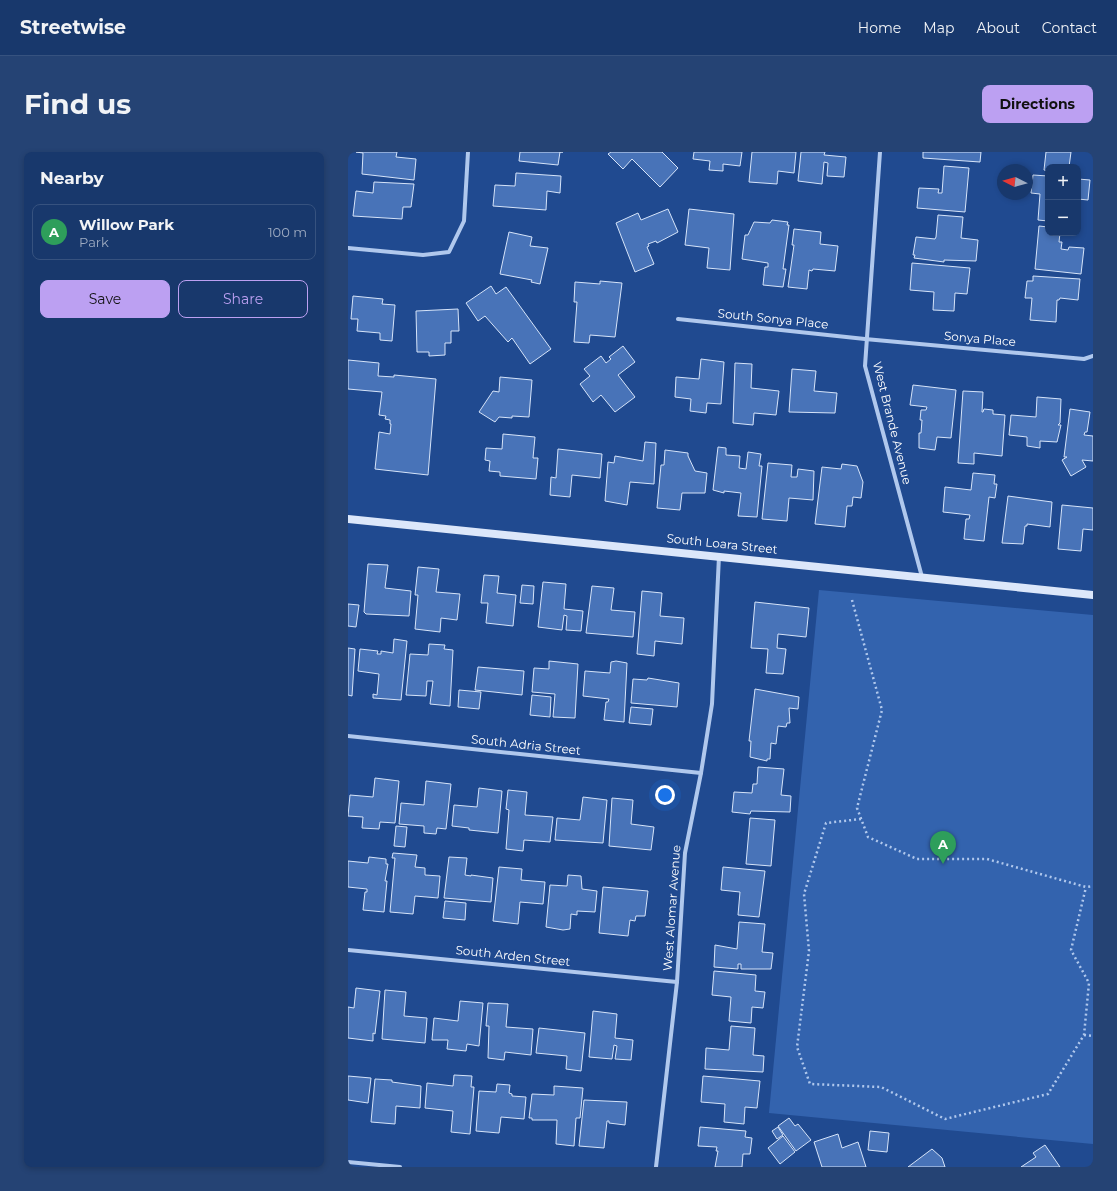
<!DOCTYPE html>
<html lang="en">
<head>
<meta charset="utf-8">
<style>
  body { margin:0; font-family:Montserrat,sans-serif; background:#254374; color:#f1f3f6 }
  .controls { position:absolute; right:12px; top:12px; display:grid; overflow:hidden; border-radius:8px; box-shadow:0 2px 6px #0003 }
  .controls button { width:36px; height:36px; display:grid; place-items:center; padding:0; border:0; border-bottom:1px solid #36527f; background:#18386c; color:#f1f3f6; font:20px sans-serif }
  .compass { position:absolute; left:649px; top:12px; width:36px; height:36px; border-radius:50%; background:#18386c; box-shadow:0 2px 6px #0003; rotate:276deg }
  .you { position:absolute; left:317px; top:643px; width:14px; height:14px; margin:-10px; border:3px solid #fff; border-radius:50%; background:#1a73e8; box-shadow:0 0 0 6px #1a73e833 }
  .badge { display:grid; place-items:center; width:26px; height:26px; border-radius:50%; background:#bca0f2; color:#fff; font-size:13px; font-weight:700 }
  .pin { position:absolute; translate:-50% -33px; filter:drop-shadow(0 1px 2px #0008) }
  .pin::after { content:''; position:absolute; top:21px; width:14px; height:12px; background:inherit; clip-path:polygon(0 0,100% 0,50% 100%) }
  .list { margin:0; padding:0; list-style:none }
  h2 { display:flex; justify-content:space-between; align-items:center; height:52px; margin:0; padding:0 16px; font-size:17px }
  h2 small { font-size:13px; font-weight:400; color:#9facc2 }
  .list li { display:grid; grid-template-columns:26px 1fr auto; gap:12px; align-items:center; box-sizing:border-box; height:56px; margin:0 8px 8px; padding:0 8px; border:1px solid #36527f; border-radius:8px }
  .list b { display:block; font-size:15px; white-space:nowrap }
  .list p { margin:0; font-size:13px; white-space:nowrap; color:#9facc2 }
  .list em { font-size:13px; font-style:normal; color:#9facc2 }
  .actions { display:flex; gap:8px; padding:12px 16px }
  .actions a { flex:1; padding:9px 0; border:1px solid #bca0f2; border-radius:8px; text-align:center; font-size:14px; color:#bca0f2 }
  .actions .main { background:#bca0f2; color:#111 }
  .map { position:relative; flex:none; width:745px; height:1015px; overflow:hidden; border-radius:8px }
  header { display:flex; align-items:center; gap:24px; box-sizing:border-box; height:56px; padding:0 20px; background:#18386c; border-bottom:1px solid #36527f }
  header strong { font-size:19px }
  nav { display:flex; gap:22px; margin-inline-start:auto; font-size:14px }
  .intro { display:flex; align-items:center; justify-content:space-between; box-sizing:border-box; height:96px; padding:0 24px }
  h1 { margin:0; font-size:28px }
  .button { padding:10px 18px; border-radius:8px; background:#bca0f2; color:#111; font-size:14px; font-weight:700 }
  main { display:flex; gap:24px; padding:0 24px }
  aside { flex:1; background:#18386c; border-radius:8px; box-shadow:0 2px 6px #0003 }
  .map>svg:first-child { display:block }
  .green { fill:#3363ae }
  .building { fill:#4873b8; stroke:#d6e4f9 }
  .lines { fill:none; stroke-linecap:round; stroke-linejoin:round }
  .path { stroke:#b0c8ed; stroke-width:2.5; stroke-dasharray:2 3; stroke-linecap:butt }
  .street { stroke:#b0c8ed; stroke-width:4 }
  .secondary { stroke:#dce7fa; stroke-width:8 }
  .labels { text-anchor:middle; stroke-width:3; stroke-linejoin:round; paint-order:stroke }
  .street-label { font-size:12px; fill:#fff; stroke:#204a90 }
</style>
</head>
<body>
<header>
<strong>Streetwise</strong>
<nav><a>Home</a><a>Map</a><a>About</a><a>Contact</a></nav>
</header>
<div class="intro"><h1>Find us</h1><a class="button">Directions</a></div>
<main>
<aside>
<h2>Nearby<small></small></h2>
<ul class="list">
<li><span class="badge" style="background:#2e9e5b">A</span><div><b>Willow Park</b><p>Park</p></div><em>100 m</em></li>
</ul>
<div class="actions"><a class="main">Save</a><a>Share</a></div>
</aside>
<div class="map">
<svg width="745" height="1015" viewBox="0 0 745 1015">
  <rect width="100%" height="100%" fill="#204a90"/>
  <path class="green" d="M471,438L745,463V992L421,961Z"/>
  <g class="building">
    <path d="M8,0H49L48,5L68,7L66,28L14,22L15,1Z"/>
    <path d="M172,0H215H212L210,13L171,9Z"/>
    <path d="M263,0H314L330,16L312,35L284,7L275,17L260,2Z"/>
    <path d="M346,0H394L392,14L375,12V19L361,18L362,9L345,7Z"/>
    <path d="M404,0H448L446,21L430,19L429,32L401,30Z"/>
    <path d="M453,0H477L476,3L498,5L496,25L479,24L480,11L476,10L474,32L450,29Z"/>
    <path d="M575,0H633L632,10L575,6Z"/>
    <path d="M698,0H723L721,15H700V19L696,18Z"/>
    <path d="M596,14L621,16L617,60L569,56L571,36L591,37L590,41H594Z"/>
    <path d="M168,21L213,24L212,41L199,39L198,58L145,54L147,33L167,34Z"/>
    <path d="M685,23L700,24V69L690,68L692,42L683,41Z"/>
    <path d="M730,27L742,28L740,48L730,47Z"/>
    <path d="M26,30L66,32L63,55H55L54,67L5,64L8,39L25,41Z"/>
    <path d="M320,57L330,80L309,91L308,89L300,92L301,94L299,95L306,112L287,120L268,71L290,61L293,68Z"/>
    <path d="M341,57L386,62L382,118L359,116L361,96L337,93Z"/>
    <path d="M590,63L615,65L613,86L630,88L628,109L596,108V110L566,106L567,103H565L568,85L587,87L588,85Z"/>
    <path d="M424,68L440,70L439,73H441L435,117H438L435,135L415,133L417,115H420V111L394,107L397,83H400L406,70L422,71Z"/>
    <path d="M691,74L700,75V81H712L711,90H714L713,97L720,98L721,95L736,96L733,122L687,117Z"/>
    <path d="M446,77L473,80L472,92L490,94L487,119L465,117L464,119L461,118L459,137L440,135L446,93H444Z"/>
    <path d="M161,80L184,85L182,94L200,96L192,132L183,130L184,128L152,122Z"/>
    <path d="M564,111L622,116L619,142L607,141L606,159L585,158L586,140L562,138Z"/>
    <path d="M685,124L732,127L730,148L712,146L711,148H709L708,170L682,168L684,146H677L679,129H685Z"/>
    <path d="M252,129L274,131L267,185L242,183L241,191L226,190L229,150H226L227,130L252,132Z"/>
    <path d="M143,134L148,142L158,135L203,197L182,212L164,186L160,190L137,164L130,169L118,151Z"/>
    <path d="M5,144L35,147L34,152L47,153L44,189L32,188V181L9,179L10,167H3Z"/>
    <path d="M110,157L111,179H103V191H97V203L81,204V200H69L68,159Z"/>
    <path d="M275,194L287,210L270,223L287,245L267,260L253,243L245,250L232,232L242,224L236,217L253,204L258,211L263,207L261,205Z"/>
    <path d="M353,207L376,210L373,252L359,251L358,261L342,259L343,247L327,245L328,225L351,227Z"/>
    <path d="M0,208L31,211L30,224L46,225V223L88,227L80,323L27,317L31,280L42,282L43,272H42V268L37,267L38,264L31,263L34,240L0,237Z"/>
    <path d="M387,211L404,212L403,236L431,239L428,263L406,261L405,273L385,271Z"/>
    <path d="M444,217L468,219L466,239L489,241L487,261L441,260Z"/>
    <path d="M152,225L184,228L181,265L164,264V266L151,265L147,270L131,260L145,239L151,240Z"/>
    <path d="M565,233L608,238L603,286L589,285L587,298L571,296V281H573L574,268H572L573,258H578L579,255L562,253Z"/>
    <path d="M615,239L635,240L634,260H635L636,257L645,258V262L657,263L654,304L626,301V312L610,311Z"/>
    <path d="M689,245L713,247L712,271L710,273H713L709,290L692,289V296L679,294V285L661,283L663,263L688,265Z"/>
    <path d="M722,257L742,260L739,280H737L736,283L745,284V309L734,308L738,315L723,324L714,308L719,305H716Z"/>
    <path d="M155,282L187,285L185,306H190L188,327L152,324V320L141,319L142,309L137,308L138,296L154,297Z"/>
    <path d="M297,290L308,291L306,332L282,330L279,353L257,349L260,310L266,311L267,304L295,309Z"/>
    <path d="M370,295L378,296V303L392,304L391,316L398,317L400,300L413,302L411,314H414L409,365L390,364L393,341L376,339V341L365,338Z"/>
    <path d="M210,297L254,302L252,326L224,323L222,345L202,343L203,325L208,326Z"/>
    <path d="M317,298L340,301V304L347,319L359,321L357,341H334L332,358L309,356L313,313H316Z"/>
    <path d="M420,311L444,313L443,325H449L450,317L466,319L465,348L441,346L439,369L414,367Z"/>
    <path d="M494,312L509,314L515,330L513,346L505,345L504,354H499L497,375L467,372L474,315L493,317Z"/>
    <path d="M625,321L647,323L646,332H649L647,346L641,345L636,389L616,387L618,367H621L622,363L595,360L597,335L623,338Z"/>
    <path d="M660,344L704,350L702,375L679,372V374H677L675,392L654,391Z"/>
    <path d="M714,353L745,356V378L735,377L733,399L710,397Z"/>
    <path d="M20,412L40,413L37,436L63,439L61,464L18,462L16,460Z"/>
    <path d="M70,415L91,417L88,440L112,442L109,468L93,466L92,480L67,477L70,443H67Z"/>
    <path d="M136,423L151,424L149,441L168,443L165,474L138,471L140,451H133Z"/>
    <path d="M195,430L218,432L216,457L235,459L233,479L218,478L219,464L216,463L214,478L190,475Z"/>
    <path d="M174,433L186,434L185,452L172,451Z"/>
    <path d="M244,434L266,436L263,458L287,460L285,485L238,481Z"/>
    <path d="M294,439L314,441L312,464L336,466L334,492L307,489L306,504L289,502Z"/>
    <path d="M407,450L461,456L458,485L430,482L429,496L438,497L435,522L418,521L420,497L403,496Z"/>
    <path d="M0,452L11,453L8,475L0,474Z"/>
    <path d="M46,487L59,489L53,548L25,546V542L29,543L31,522L10,519L12,497L30,499L29,502H33V499L45,501Z"/>
    <path d="M81,492L97,493L96,497L105,498L102,554L82,552L85,529H79L78,544L58,543L62,502L80,503Z"/>
    <path d="M0,496L7,497L4,544L0,543Z"/>
    <path d="M201,509L230,512L227,566L205,565L207,542L184,540L186,516L201,517Z"/>
    <path d="M268,509L279,511L276,570L256,568L258,550H260L261,547L235,544L237,519L262,521L263,510Z"/>
    <path d="M130,515L176,519L174,543L127,538Z"/>
    <path d="M300,526L331,531L329,555L283,551L285,527L299,528Z"/>
    <path d="M407,537L451,545L450,557L441,556L442,571H439L438,575L430,574L428,592L423,591L422,607H419V609L402,605L403,589H401Z"/>
    <path d="M111,538L133,540L131,557L110,555Z"/>
    <path d="M184,543L203,545L202,565L182,563Z"/>
    <path d="M283,555L305,557L303,573L281,571Z"/>
    <path d="M410,615L436,617L433,643L443,644L442,660L403,659L402,662L384,660L386,640L404,641L405,632H409Z"/>
    <path d="M27,626L51,629L47,671L32,670L31,677L14,676L15,665L0,664L2,643L25,645Z"/>
    <path d="M78,629L103,632L98,677L89,676L88,682L76,681V674L51,672L53,651L76,653Z"/>
    <path d="M131,636L154,639L150,681L121,678V676L104,674L106,653L129,655Z"/>
    <path d="M160,638L179,640L177,663L205,665L202,690L176,688L175,699L158,697L161,658L158,657Z"/>
    <path d="M235,645L259,648L255,691L207,688L209,666L232,668Z"/>
    <path d="M264,646L285,648L283,672L306,675L303,698L261,694Z"/>
    <path d="M402,666L427,668L423,714L398,712Z"/>
    <path d="M48,674L59,675L57,695L46,694Z"/>
    <path d="M45,701L69,703L67,715L77,716V723L92,724L90,746L67,744L65,762L42,760L47,706H44Z"/>
    <path d="M21,705L38,707V712H40L37,729H39L36,760L15,758L17,740H19V737L0,735V709L20,711Z"/>
    <path d="M101,705L119,706L117,723L123,724V723L145,726L143,750L96,746Z"/>
    <path d="M151,715L174,717L173,728L197,730L195,752L172,750L170,772L145,769Z"/>
    <path d="M375,715L417,719L411,765L390,763L392,740L373,738Z"/>
    <path d="M220,723L233,724L234,737L249,739L247,760L229,759V763L223,762L222,777L215,778L198,775L202,733L219,734Z"/>
    <path d="M255,735L300,739L297,764H288L287,769L282,768L280,784L251,781Z"/>
    <path d="M97,749L118,751L117,768L95,766Z"/>
    <path d="M391,770L417,772L414,800L425,801L423,817H393V812H390V817L366,815L367,793L389,797Z"/>
    <path d="M366,819L408,823L407,839L417,840L415,856L404,855L403,871L381,869L383,845L364,843Z"/>
    <path d="M8,836L32,839L27,882L25,881V889L0,886V855L6,856Z"/>
    <path d="M37,838L58,840L56,864L79,866L77,891L34,887Z"/>
    <path d="M112,849L135,851L131,894L119,892L118,899L99,897L100,888H84L86,866L110,869Z"/>
    <path d="M140,851L160,852L158,875L185,877L183,903L157,900L156,908L140,906L141,874H138Z"/>
    <path d="M245,859L269,862L267,886L285,888L283,908L267,907L269,894L266,893L264,907L241,905Z"/>
    <path d="M383,874L407,876L405,903L416,904L415,920L357,917L358,896L381,898Z"/>
    <path d="M191,876L237,881L233,919L218,917L219,904L188,901Z"/>
    <path d="M106,923L124,924L123,935H126L122,982L103,980L105,959L77,956L79,931L105,934Z"/>
    <path d="M0,924L23,926L20,951L0,948Z"/>
    <path d="M355,924L412,929L409,956L397,955L396,972L376,970L377,952L353,950Z"/>
    <path d="M27,927L44,928V930L73,934L72,956L48,954L47,972L23,970Z"/>
    <path d="M149,932L162,933L161,941L164,942V944L178,945L176,967L153,965L151,981L128,979L131,939L148,940Z"/>
    <path d="M206,934L235,936L232,966H228L226,994L208,992L209,968H184V966H181L184,942L206,943Z"/>
    <path d="M236,948L279,950L277,973L261,971V969H259L256,996L231,994Z"/>
    <path d="M441,966L447,974L450,972L463,988L448,999L430,974Z"/>
    <path d="M352,975L398,979L397,985L404,986L402,1002H395L394,1015H367L370,999H368L369,995L350,994Z"/>
    <path d="M430,975L435,983L429,987L424,979Z"/>
    <path d="M522,979L541,981L539,1000L520,998Z"/>
    <path d="M490,982L494,996L510,990L518,1015H474L466,990Z"/>
    <path d="M435,984L447,1000L432,1012L420,996Z"/>
    <path d="M697,993L712,1015H673L688,1005L685,1001Z"/>
    <path d="M584,997L594,1006L597,1015H560Z"/>
  </g>
  <g class="lines">
    <g class="path">
      <path d="M504,448L534,558L509,656L520,685L569,707H639L738,735L745,734"/>
      <path d="M513,667L478,671L456,742L461,799L449,895L462,932L533,935L597,967L700,942L736,883L741,831L723,798L738,735"/>
      <path d="M736,883L745,884"/>
    </g>
    <g class="street">
      <path d="M532,0L517,214L574,425"/>
      <path d="M0,96L75,103L101,100L116,69L120,0"/>
      <path d="M330,167L517,187L736,207L745,204"/>
      <path d="M0,584L353,621"/>
      <path d="M0,798L329,830"/>
      <path d="M0,1010L52,1015"/>
      <path d="M308,1015L329,830L337,701L353,621L364,552L371,404"/>
    </g>
    <path class="secondary" d="M0,367L745,443"/>
  </g>
  <g class="labels">
    <g class="street-label">
      <text transform="translate(425 167) rotate(6)" y="4">South Sonya Place</text>
      <text transform="translate(632 187) rotate(5)" y="4">Sonya Place</text>
      <text transform="translate(544 271) rotate(76)" y="4">West Brande Avenue</text>
      <text transform="translate(374 392) rotate(6)" y="4">South Loara Street</text>
      <text transform="translate(178 593) rotate(6)" y="4">South Adria Street</text>
      <text transform="translate(324 756) rotate(-86)" y="4">West Alomar Avenue</text>
      <text transform="translate(165 804) rotate(6)" y="4">South Arden Street</text>
    </g>
  </g>
</svg>
<div class="controls">
<button>+</button>
<button>−</button>
</div>
<svg class="compass" viewBox="-18 -18 36 36"><path d="M0-13l5 13h-10z" fill="#e53935"/><path d="M0 13l5-13h-10z" fill="#9facc2"/></svg>
<div class="you"></div>
<div class="pin badge" style="left:595px;top:712px;background:#2e9e5b">A</div>
</div>
</main>
</body>
</html>
